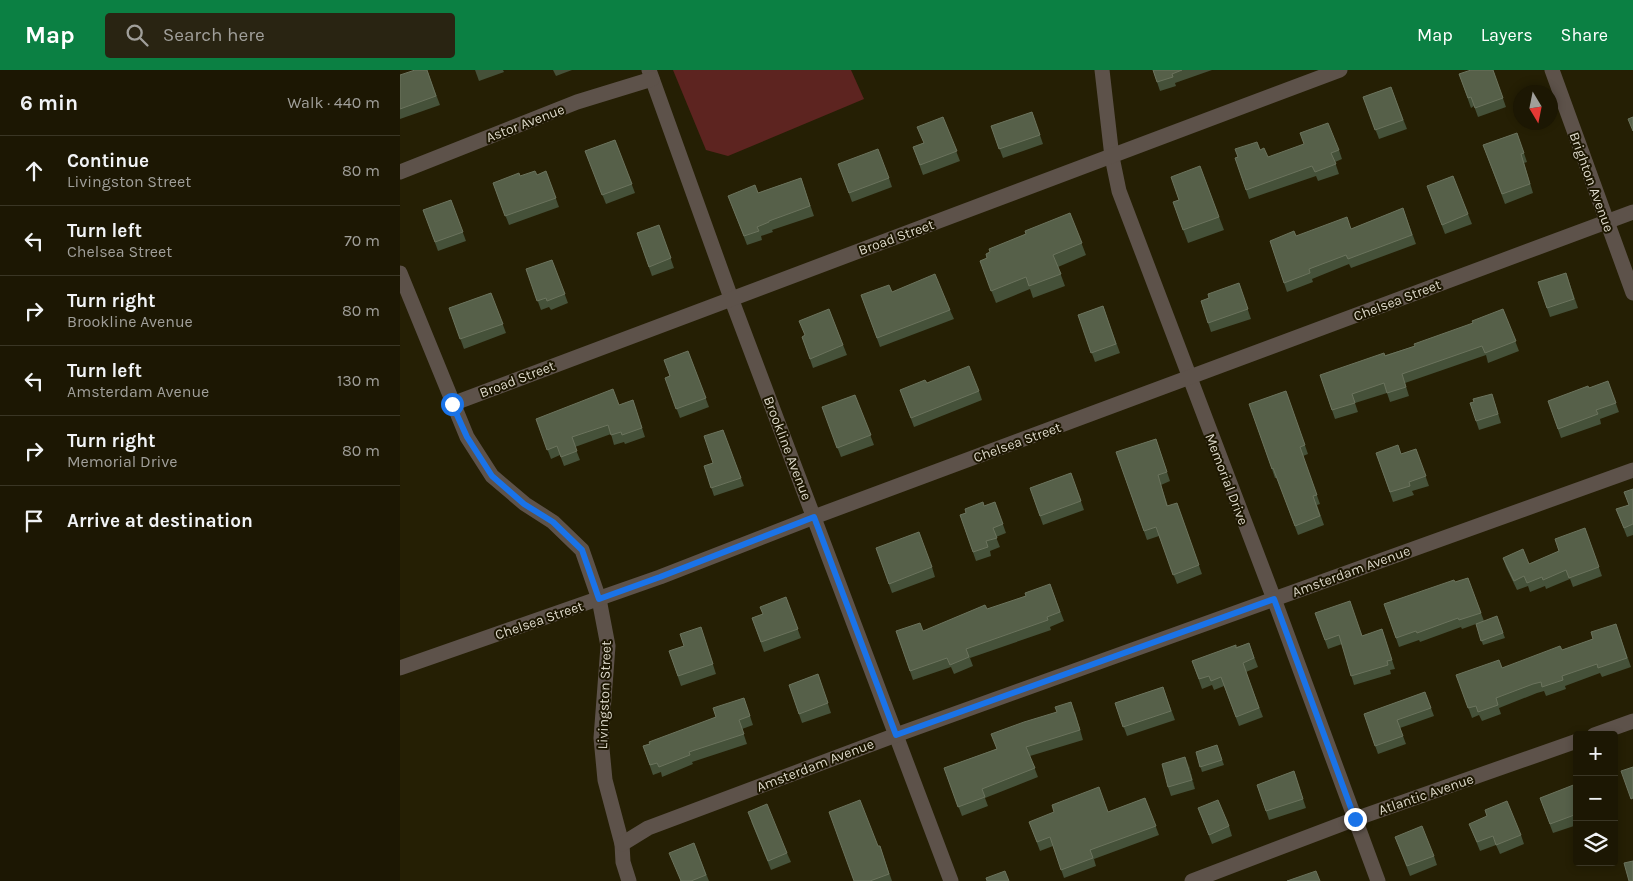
<!DOCTYPE html>
<html lang="en">
<head>
<meta charset="utf-8">
<style>
  body { margin:0; font-family:Karla,sans-serif; background:#292412; color:#f1f3f6 }
  .controls { position:absolute; right:15px; bottom:15px; display:grid; overflow:hidden; border-radius:5px; box-shadow:0 2px 8px #0003 }
  .controls button { width:45px; height:45px; display:grid; place-items:center; padding:0; border:0; border-bottom:1px solid #3a3625; background:#1c1703; color:#f1f3f6; font:25px sans-serif }
  .compass { position:absolute; left:1113px; top:15px; width:45px; height:45px; border-radius:50%; background:#1c1703; box-shadow:0 2px 8px #0003; rotate:170deg }
  .stop { position:absolute; width:15px; height:15px; margin:-11px; border:4px solid #1a73e8; border-radius:50%; background:#fff }
  .stop.end { background:#1a73e8; border-color:#fff; box-shadow:0 1px 5px #0008 }
  .list { margin:0; padding:0; list-style:none }
  h2 { display:flex; justify-content:space-between; align-items:center; height:65px; margin:0; padding:0 20px; font-size:21px }
  h2 small { font-size:16px; font-weight:400; color:#a09f9a }
  .list li { display:grid; grid-template-columns:32px 1fr auto; gap:15px; align-items:center; box-sizing:border-box; height:70px; padding:0 20px; border-top:1px solid #3a3625 }
  .list b { display:block; font-size:19px; white-space:nowrap }
  .list p { margin:0; font-size:16px; white-space:nowrap; color:#a09f9a }
  .list em { font-size:16px; font-style:normal; color:#a09f9a }
  .icon { flex:none; width:28px; height:28px; fill:none; stroke:currentColor; stroke-width:2; stroke-linecap:round; stroke-linejoin:round }
  .map { position:relative; flex:none; width:1233px; height:811px; overflow:hidden }
  header { display:flex; align-items:center; gap:30px; box-sizing:border-box; height:70px; padding:0 25px; background:#0b8043; color:#fff }
  header strong { font-size:24px }
  nav { display:flex; gap:28px; margin-inline-start:auto; font-size:18px }
  .search { width:350px; height:45px; background:#292412; display:flex; align-items:center; gap:12px; box-sizing:border-box; padding:0 18px; border-radius:5px; color:#a09f9a; font-size:19px }
  main { display:flex }
  aside { flex:1; background:#1c1703 }
  .map>svg:first-child { display:block }
  .green { fill:#5d2420 }
  .lines { fill:none; stroke-linecap:round; stroke-linejoin:round }
  .minor { stroke:#5d524a; stroke-width:15 }
  .wall { fill:#455139 }
  .shaded-wall { fill:#32371d }
  .building { fill:#566049; stroke:#6b735d }
  .route { stroke:#1a73e8; stroke-width:6 }
  .labels { text-anchor:middle; stroke-width:4; stroke-linejoin:round; paint-order:stroke }
  .street-label { font-size:14px; fill:#ddd9ca; stroke:#1c1600 }
</style>
</head>
<body>
<header>
<strong>Map</strong>
<div class="search"><svg class="icon" aria-label="search" viewBox="0 0 24 24"><circle cx="10" cy="10" r="6"/><path d="M15 15l6 6"/></svg>Search here</div>
<nav><a>Map</a><a>Layers</a><a>Share</a></nav>
</header>
<main>
<aside>
<h2>6 min<small>Walk · 440 m</small></h2>
<ul class="list">
<li><svg class="icon" aria-label="ahead" viewBox="0 0 24 24"><path d="M12 20V5M6 11l6-6 6 6"/></svg><div><b>Continue</b><p>Livingston Street</p></div><em>80 m</em></li>
<li><svg class="icon" aria-label="left" viewBox="0 0 24 24"><path d="M17 20v-9H6M10 6l-5 5 5 5"/></svg><div><b>Turn left</b><p>Chelsea Street</p></div><em>70 m</em></li>
<li><svg class="icon" aria-label="right" viewBox="0 0 24 24"><path d="M7 20v-9h11M14 6l5 5-5 5"/></svg><div><b>Turn right</b><p>Brookline Avenue</p></div><em>80 m</em></li>
<li><svg class="icon" aria-label="left" viewBox="0 0 24 24"><path d="M17 20v-9H6M10 6l-5 5 5 5"/></svg><div><b>Turn left</b><p>Amsterdam Avenue</p></div><em>130 m</em></li>
<li><svg class="icon" aria-label="right" viewBox="0 0 24 24"><path d="M7 20v-9h11M14 6l5 5-5 5"/></svg><div><b>Turn right</b><p>Memorial Drive</p></div><em>80 m</em></li>
<li><svg class="icon" aria-label="arrive" viewBox="0 0 24 24"><path d="M6 21V4h12l-3 4 3 4H6"/></svg><div><b>Arrive at destination</b></div></li>
</ul>
</aside>
<div class="map">
<svg width="1233" height="811" viewBox="0 0 1233 811">
  <rect width="100%" height="100%" fill="#251f04"/>
  <path class="green" d="M273,0H451L464,29L328,86L306,80Z"/>
  <g class="lines">
    <g class="minor">
      <path d="M249,0L331,228L551,811"/>
      <path d="M702,0L712,87L719,121L874,529L978,811"/>
      <path d="M1152,0L1233,223"/>
      <path d="M0,102L177,32L252,9"/>
      <path d="M0,203L67,367L92,406L125,434L153,452L182,480L199,529L208,576L201,668L205,710L222,774L223,792L229,811"/>
      <path d="M52,334L940,0"/>
      <path d="M0,598L260,507L414,447L1233,142"/>
      <path d="M1194,665L1233,651"/>
      <path d="M222,774L248,758L496,665L1233,400"/>
      <path d="M792,811L955,749L1177,671"/>
    </g>
  </g>
  <g class="wall">
    <path d="M27,0L40,35L0,49V5Z"/>
    <path d="M75,0H103L104,2L79,11Z"/>
    <path d="M153,0H172L156,6Z"/>
    <path d="M753,0H812L775,13L776,16L760,21Z"/>
    <path d="M1093,0L1106,37L1078,47L1074,36L1071,38L1059,4Z"/>
    <path d="M991,17L1007,59L979,69L963,27Z"/>
    <path d="M632,42L643,74L603,88L591,56Z"/>
    <path d="M543,47L560,91L523,105L513,77L523,73Z"/>
    <path d="M1117,63L1127,92L1124,93L1133,123L1105,134L1083,75Z"/>
    <path d="M215,70L235,123L206,134L185,81Z"/>
    <path d="M860,80L868,87L939,80L942,89L935,92L939,104L918,111L916,106L849,129L835,88Z"/>
    <path d="M438,94L489,108L492,117L452,132Z"/>
    <path d="M800,96L824,160L788,173L773,132L779,130Z"/>
    <path d="M146,101L159,137L109,155L93,113L120,106L137,105Z"/>
    <path d="M1053,106L1072,154L1045,164L1027,116Z"/>
    <path d="M401,108L414,146L372,160L373,162L361,166L362,170L347,175L328,126L358,123Z"/>
    <path d="M51,130L66,171L38,181L23,140Z"/>
    <path d="M1003,138L1016,174L951,198L949,194L912,209L913,212L887,222L870,171L951,159Z"/>
    <path d="M670,143L686,185L658,197L665,216L633,228L630,219L596,233L580,191L587,188L626,164Z"/>
    <path d="M259,155L274,198L252,206L237,163Z"/>
    <path d="M152,190L168,233L151,240L149,237L141,240L126,199Z"/>
    <path d="M1166,203L1178,238L1150,247L1138,212Z"/>
    <path d="M839,213L851,249L811,262L801,231L809,228Z"/>
    <path d="M91,223L106,263L64,279L49,238Z"/>
    <path d="M461,225L550,240L554,249L480,277Z"/>
    <path d="M703,236L720,283L695,292L678,245Z"/>
    <path d="M429,239L447,285L413,298L402,267L405,266Z"/>
    <path d="M1103,239L1119,281L1088,293L1086,285L1005,313L1009,326L990,332L987,323L955,333L958,342L935,349L920,305L1015,276L1073,253Z"/>
    <path d="M288,281L309,337L280,348L265,308L269,306Z"/>
    <path d="M1208,311L1219,342L1200,349L1201,354L1161,368L1148,331L1189,318Z"/>
    <path d="M527,313L579,321L582,330L514,357L500,320Z"/>
    <path d="M886,321L908,384L903,386L920,434L917,435L924,455L898,465L877,408H875L849,334Z"/>
    <path d="M455,325L474,375L441,387L422,337Z"/>
    <path d="M233,330L245,367L225,374L224,372L214,375L211,364L175,377L180,390L164,396L160,385L151,389L136,349L219,335Z"/>
    <path d="M1095,333L1101,353L1079,360L1076,351Z"/>
    <path d="M323,360L344,416L314,426L304,396L313,393Z"/>
    <path d="M756,369L770,411L761,415L768,436L777,433L802,504L777,514L759,466L747,470L716,382Z"/>
    <path d="M1016,379L1029,416L1012,421L1014,425L993,432L976,383L1001,384Z"/>
    <path d="M671,403L684,440L643,455L630,418Z"/>
    <path d="M1233,419V465L1227,467L1216,439L1229,435Z"/>
    <path d="M595,432L606,463L596,467L600,477L590,481L591,486L576,491L560,445Z"/>
    <path d="M1185,458L1202,506L1173,517L1170,509L1146,519L1145,516L1130,522L1128,516L1117,520L1106,497L1103,488L1129,494L1159,481Z"/>
    <path d="M476,478L532,497L535,507L492,523Z"/>
    <path d="M1068,508L1084,551L1097,546L1105,568L1083,575L1076,554L1062,559L1061,557L1020,572L1019,570L999,577L984,534Z"/>
    <path d="M650,514L664,551L650,557L651,560L570,588L573,596L554,604L551,597L513,610L496,561H523L626,526Z"/>
    <path d="M386,527L401,568L364,582L352,548L363,544Z"/>
    <path d="M915,543L962,566L982,559L995,599L990,600L991,604L954,615L942,574L928,579Z"/>
    <path d="M1216,554L1231,597L1202,607L1200,603L1165,616L1166,619L1146,626L1144,621L1137,623L1099,638L1101,644L1082,651L1079,645L1072,648L1056,605L1102,598L1162,580L1193,569Z"/>
    <path d="M301,557L316,604L281,616L269,581L284,576Z"/>
    <path d="M849,573L858,597L846,602L863,647L839,656L824,616L814,620L812,615L802,619L792,591Z"/>
    <path d="M418,604L431,643L402,653L389,615Z"/>
    <path d="M763,617L775,650L727,666L715,633Z"/>
    <path d="M1025,622L1034,646L1000,658L1006,674L978,684L964,644Z"/>
    <path d="M344,628L353,655L342,659L347,674L292,692L293,694L262,707L261,702L253,705L243,676L316,647Z"/>
    <path d="M675,642L683,670L630,686L638,707L585,728L588,736L562,746L544,698L596,679Z"/>
    <path d="M817,675L824,695L802,702L796,682Z"/>
    <path d="M789,696L795,719L771,726L768,717Z"/>
    <path d="M894,701L906,738L869,750L857,715Z"/>
    <path d="M1177,715V755L1153,763L1140,728Z"/>
    <path d="M745,728L759,765L694,789L696,796L664,808L653,776L640,781L629,752L708,742Z"/>
    <path d="M802,748L829,756L832,766L812,774Z"/>
    <path d="M351,751L387,783L391,792L371,800Z"/>
    <path d="M1069,754L1121,765L1124,774L1100,784L1096,775L1080,781Z"/>
    <path d="M995,767L1034,786L1037,795L1010,806Z"/>
    <path d="M294,773L309,811H280Z"/>
    <path d="M478,776H480L492,811H454Z"/>
  </g>
  <path class="shaded-wall" d="M785,687L789,696L795,719L792,710Z"/>
  <g class="building">
    <path d="M15,0H27L36,26L0,39V5Z"/>
    <path d="M753,0H782L772,4L773,7L757,12Z"/>
    <path d="M1071,0H1093L1103,28L1075,38L1071,27L1068,28L1059,4Z"/>
    <path d="M991,17L1003,50L975,60L963,27Z"/>
    <path d="M632,42L640,65L599,79L591,56Z"/>
    <path d="M543,47L557,81L520,95L513,77L524,73L517,57Z"/>
    <path d="M1233,47V61L1228,49Z"/>
    <path d="M928,53L939,80L931,83L936,94L915,102L912,96L846,120L835,88L838,87L835,79L857,72L860,80L864,78L868,87L904,74L900,63Z"/>
    <path d="M1117,63L1124,83L1121,84L1130,114L1102,124L1083,75Z"/>
    <path d="M215,70L232,114L202,125L185,81Z"/>
    <path d="M478,79L489,108L449,123L438,94Z"/>
    <path d="M800,96L819,147L783,160L773,132L779,130L771,107Z"/>
    <path d="M135,101L137,105L146,101L156,128L105,146L93,113L119,103L120,106Z"/>
    <path d="M1053,106L1068,144L1042,155L1027,116Z"/>
    <path d="M401,108L410,136L369,151V152L357,157L359,161L344,166L328,126L355,115L358,123Z"/>
    <path d="M51,130L63,162L35,172L23,140Z"/>
    <path d="M1003,138L1012,165L948,189L946,185L909,199L910,203L884,213L870,171L894,161L896,166L947,147L951,159Z"/>
    <path d="M670,143L682,173L653,185L661,204L629,216L626,207L591,221L580,191L587,188L586,184L590,182L589,179L626,164L625,161Z"/>
    <path d="M259,155L271,188L249,197L237,163Z"/>
    <path d="M152,190L165,224L147,231L146,228L137,231L126,199Z"/>
    <path d="M1166,203L1174,229L1147,238L1138,212Z"/>
    <path d="M535,204L550,240L477,268L461,225L489,215L492,222Z"/>
    <path d="M839,213L848,239L808,253L801,231L809,228L808,224Z"/>
    <path d="M91,223L103,254L60,269L49,238Z"/>
    <path d="M703,236L716,274L691,283L678,245Z"/>
    <path d="M429,239L443,275L410,289L402,267L405,265L399,251Z"/>
    <path d="M1103,239L1116,271L1085,283L1082,276L1002,304L1006,317L987,323L984,313L952,324L955,333L932,340L920,305L984,283L985,286L1015,276L1014,274L1073,253L1072,251Z"/>
    <path d="M288,281L306,328L276,339L265,308L270,306L264,290Z"/>
    <path d="M569,296L579,321L511,348L500,320L525,310L527,313Z"/>
    <path d="M1208,311L1216,333L1196,340L1198,344L1158,359L1148,331L1188,316L1189,318Z"/>
    <path d="M213,319L219,335L233,330L242,358L222,365L221,362L211,365L208,355L172,367L177,381L161,387L157,376L147,380L136,349Z"/>
    <path d="M886,321L905,375L900,377L917,425L913,426L920,446L895,456L873,398L872,399L849,334Z"/>
    <path d="M1092,324L1098,344L1076,351L1070,333L1074,332L1073,329Z"/>
    <path d="M455,325L471,365L437,378L422,337Z"/>
    <path d="M323,360L341,408L311,418L304,396L313,393L304,366Z"/>
    <path d="M756,369L767,402L758,405L767,436L777,433L799,495L773,505L756,457L744,461L716,382Z"/>
    <path d="M998,375L1001,384L1016,379L1026,406L1009,412L1010,416L990,422L976,383Z"/>
    <path d="M671,403L681,431L640,446L630,418Z"/>
    <path d="M1233,419V454L1224,458L1216,439L1229,435L1224,422Z"/>
    <path d="M583,432L584,436L595,432L603,454L593,458L597,468L586,471L588,477L573,482L560,445L566,443L565,439Z"/>
    <path d="M1185,458L1199,497L1169,508L1166,500L1143,510L1142,507L1127,513L1124,506L1114,511L1103,488L1123,479L1129,494L1159,481L1155,469Z"/>
    <path d="M519,462L532,497L489,514L476,478Z"/>
    <path d="M1068,508L1081,543L1059,550L1058,548L1017,563L1016,561L996,568L984,534L1054,510L1055,512Z"/>
    <path d="M650,514L660,542L647,547L648,550L566,579L569,587L550,595L547,588L510,601L496,561L520,553L523,561L585,535L587,539L626,526L625,523Z"/>
    <path d="M386,527L398,559L361,572L352,548L363,544L360,537Z"/>
    <path d="M950,531L962,566L982,559L992,590L987,591L988,595L951,606L939,565L925,570L915,543Z"/>
    <path d="M1097,546L1103,563L1081,571L1076,554Z"/>
    <path d="M1216,554L1227,588L1198,598L1197,594L1162,606L1163,610L1142,617L1141,612L1133,614L1096,628L1098,635L1078,642L1076,636L1068,638L1056,605L1099,590L1102,598L1160,576L1162,580L1193,569L1191,562Z"/>
    <path d="M301,557L313,594L278,606L269,581L284,576L280,564Z"/>
    <path d="M849,573L854,588L843,593L859,638L836,647L821,607L811,611L809,606L799,609L792,591L836,575V578Z"/>
    <path d="M418,604L428,633L399,644L389,615Z"/>
    <path d="M763,617L771,641L723,657L715,633Z"/>
    <path d="M1025,622L1031,638L997,650L1003,666L975,676L964,644Z"/>
    <path d="M344,628L350,646L339,650L344,664L289,682L290,685L259,697L257,693L250,695L243,676L250,674L249,672L316,647L313,638Z"/>
    <path d="M671,632L680,660L626,677L635,698L582,719L585,727L558,737L544,698L597,679L591,664L624,652L657,642L655,637Z"/>
    <path d="M817,675L822,690L800,697L796,682Z"/>
    <path d="M785,687L792,710L768,717L762,694Z"/>
    <path d="M1233,697V728L1231,729L1221,701Z"/>
    <path d="M894,701L903,729L866,741L857,715Z"/>
    <path d="M1176,714L1177,744L1150,754L1140,728Z"/>
    <path d="M699,717L708,742L745,728L756,756L690,780L693,788L661,800L650,767L637,772L629,752L654,742L652,735Z"/>
    <path d="M460,730L478,776H480L489,804L470,811H454L429,742Z"/>
    <path d="M818,730L829,756L809,765L798,738Z"/>
    <path d="M1107,731L1121,765L1096,775L1093,766L1077,772L1069,754L1087,746L1085,740Z"/>
    <path d="M367,734L387,783L368,791L348,742Z"/>
    <path d="M1022,756L1034,786L1007,796L995,767Z"/>
    <path d="M294,773L306,805L291,811H281L269,783Z"/>
    <path d="M1233,791V811H1229L1224,793Z"/>
    <path d="M605,801L609,811H587L586,808Z"/>
    <path d="M916,801L920,811H887Z"/>
  </g>
  <g class="lines">
    <path class="route" d="M52,334L67,367L92,406L124,434L153,452L182,480L199,529L260,507L414,447L496,665L874,529L955,749"/>
  </g>
  <g class="labels">
    <g class="street-label">
      <text transform="translate(125 53) rotate(-21)" y="5">Astor Avenue</text>
      <text transform="translate(1192 112) rotate(70)" y="5">Brighton Avenue</text>
      <text transform="translate(496 167) rotate(-20)" y="5">Broad Street</text>
      <text transform="translate(997 230) rotate(-21)" y="5">Chelsea Street</text>
      <text transform="translate(117 309) rotate(-21)" y="5">Broad Street</text>
      <text transform="translate(617 372) rotate(-20)" y="5">Chelsea Street</text>
      <text transform="translate(388 378) rotate(69)" y="5">Brookline Avenue</text>
      <text transform="translate(827 409) rotate(69)" y="5">Memorial Drive</text>
      <text transform="translate(951 501) rotate(-20)" y="5">Amsterdam Avenue</text>
      <text transform="translate(139 550) rotate(-19)" y="5">Chelsea Street</text>
      <text transform="translate(204 625) rotate(-88)" y="5">Livingston Street</text>
      <text transform="translate(415 695) rotate(-21)" y="5">Amsterdam Avenue</text>
      <text transform="translate(1026 724) rotate(-19)" y="5">Atlantic Avenue</text>
    </g>
  </g>
</svg>
<div class="controls">
<button>+</button>
<button>−</button>
<button><svg class="icon" aria-label="layers" viewBox="0 0 24 24"><path d="M12 4l9 5-9 5-9-5zM3 14l9 5 9-5"/></svg></button>
</div>
<svg class="compass" viewBox="-18 -18 36 36"><path d="M0-13l5 13h-10z" fill="#e53935"/><path d="M0 13l5-13h-10z" fill="#a09f9a"/></svg>
<div class="stop" style="left:52px;top:334px"></div>
<div class="stop end" style="left:955px;top:749px"></div>
</div>
</main>
</body>
</html>
